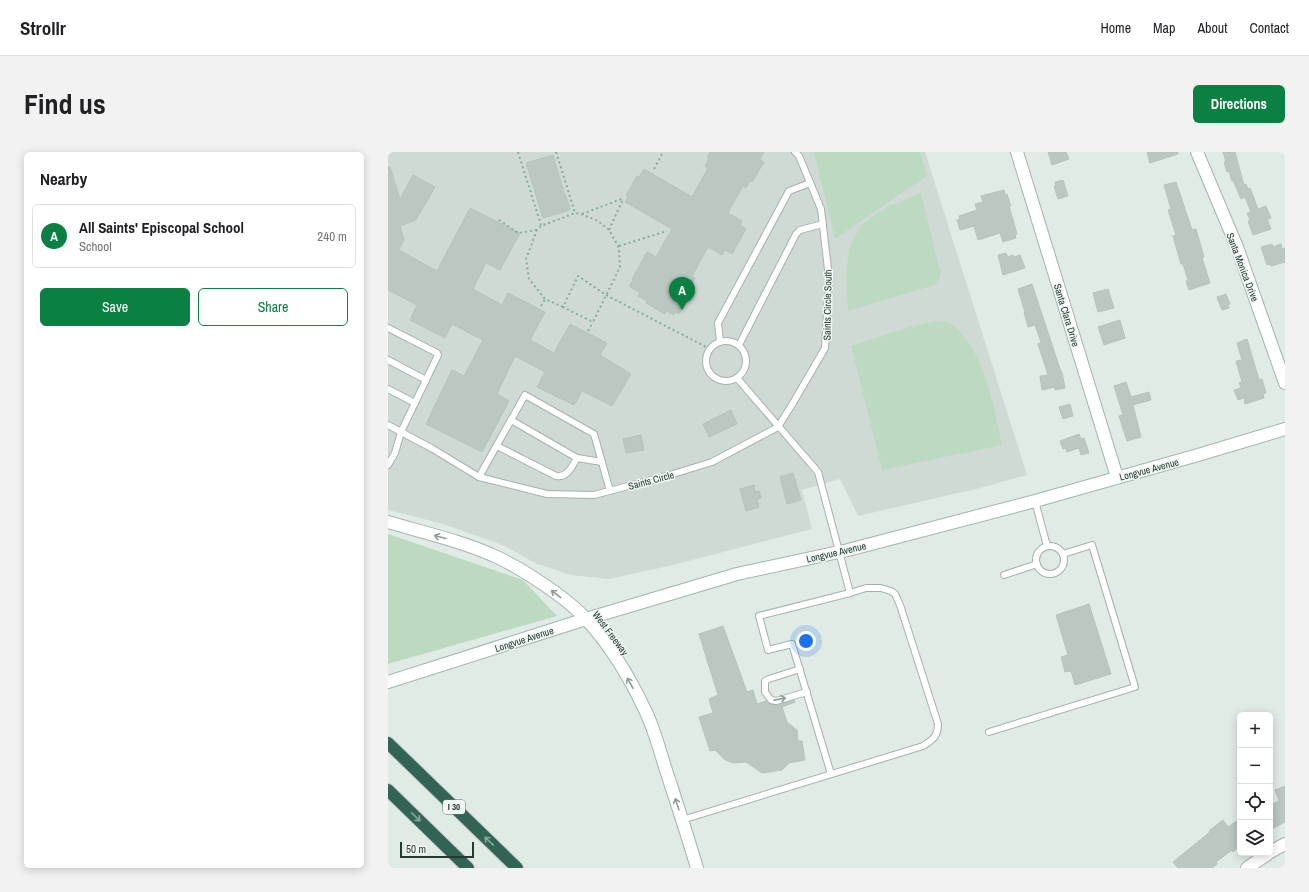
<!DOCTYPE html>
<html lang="en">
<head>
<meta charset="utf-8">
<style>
  body { margin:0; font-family:"Archivo Narrow",sans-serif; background:#f2f2f2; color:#202124 }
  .controls { position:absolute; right:12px; bottom:12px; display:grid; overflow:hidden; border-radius:6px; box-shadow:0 2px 10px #0003 }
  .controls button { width:36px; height:36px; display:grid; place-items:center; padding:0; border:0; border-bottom:1px solid #e0e0e0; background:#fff; color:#202124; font:20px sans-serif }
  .scale { position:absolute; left:12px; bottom:10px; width:74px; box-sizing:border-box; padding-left:4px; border:2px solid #233a32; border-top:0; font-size:11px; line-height:14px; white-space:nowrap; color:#233a32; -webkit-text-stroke:3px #f2f8f4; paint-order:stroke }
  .you { position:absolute; left:418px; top:489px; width:14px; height:14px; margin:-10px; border:3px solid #fff; border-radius:50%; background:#1a73e8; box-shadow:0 0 0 6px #1a73e833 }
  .badge { display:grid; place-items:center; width:26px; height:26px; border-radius:50%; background:#0b8043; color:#fff; font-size:13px; font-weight:700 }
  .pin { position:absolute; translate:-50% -33px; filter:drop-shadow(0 1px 2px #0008) }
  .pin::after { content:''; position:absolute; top:21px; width:14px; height:12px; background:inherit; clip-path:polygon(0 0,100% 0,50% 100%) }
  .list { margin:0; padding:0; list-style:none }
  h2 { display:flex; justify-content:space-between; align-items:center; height:52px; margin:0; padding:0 16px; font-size:17px }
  h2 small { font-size:13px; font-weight:400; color:#757577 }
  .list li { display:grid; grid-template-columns:26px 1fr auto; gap:12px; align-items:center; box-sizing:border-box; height:64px; margin:0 8px 8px; padding:0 8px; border:1px solid #e0e0e0; border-radius:6px }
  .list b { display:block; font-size:15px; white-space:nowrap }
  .list p { margin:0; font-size:13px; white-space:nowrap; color:#757577 }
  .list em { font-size:13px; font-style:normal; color:#757577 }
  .actions { display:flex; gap:8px; padding:12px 16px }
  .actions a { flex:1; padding:9px 0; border:1px solid #0b8043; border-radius:6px; text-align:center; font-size:14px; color:#0b8043 }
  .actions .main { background:#0b8043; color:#fff }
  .icon { flex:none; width:22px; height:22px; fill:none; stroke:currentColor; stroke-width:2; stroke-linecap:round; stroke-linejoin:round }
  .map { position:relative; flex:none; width:897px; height:716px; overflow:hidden; border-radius:6px }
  header { display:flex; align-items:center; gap:24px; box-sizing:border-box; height:56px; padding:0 20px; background:#fff; border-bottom:1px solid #e0e0e0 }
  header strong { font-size:19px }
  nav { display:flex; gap:22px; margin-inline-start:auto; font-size:14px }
  .intro { display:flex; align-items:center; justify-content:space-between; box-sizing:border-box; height:96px; padding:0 24px }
  h1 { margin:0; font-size:28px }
  .button { padding:10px 18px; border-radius:6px; background:#0b8043; color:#fff; font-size:14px; font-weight:700 }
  main { display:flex; gap:24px; padding:0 24px }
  aside { flex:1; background:#fff; border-radius:6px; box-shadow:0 2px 10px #0003 }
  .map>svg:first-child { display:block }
  .built { fill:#d0dad5 }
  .green { fill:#bcdac2 }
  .building { fill:#bac8c1; stroke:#b4c4bc }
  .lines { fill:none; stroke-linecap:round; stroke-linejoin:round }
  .lane-casing { stroke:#a4b2ac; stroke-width:8 }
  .street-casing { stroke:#a4b2ac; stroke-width:14 }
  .secondary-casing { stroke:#a1b6ad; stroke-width:14 }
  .highway-casing { stroke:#c1c8c6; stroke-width:14 }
  .path { stroke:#84ac9c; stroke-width:2; stroke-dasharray:2 3; stroke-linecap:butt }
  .lane { stroke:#fff; stroke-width:6 }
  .street { stroke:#fff; stroke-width:12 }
  .secondary { stroke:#fff; stroke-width:12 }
  .highway { stroke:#316455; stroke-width:12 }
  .oneway { stroke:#919c98 }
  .oneway2 { stroke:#88a79d }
  .labels { text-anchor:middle; stroke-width:3; stroke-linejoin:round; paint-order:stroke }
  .shield { fill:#f2f8f4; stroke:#61736c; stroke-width:1 }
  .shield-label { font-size:9px; font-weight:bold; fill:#233a32 }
  .street-label { font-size:10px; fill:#233a32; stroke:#f2f8f4 }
</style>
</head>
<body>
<header>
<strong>Strollr</strong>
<nav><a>Home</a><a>Map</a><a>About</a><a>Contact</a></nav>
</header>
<div class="intro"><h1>Find us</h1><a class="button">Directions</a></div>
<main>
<aside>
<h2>Nearby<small></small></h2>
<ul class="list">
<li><span class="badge">A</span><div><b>All Saints' Episcopal School</b><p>School</p></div><em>240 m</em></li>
</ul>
<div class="actions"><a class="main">Save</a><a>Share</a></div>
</aside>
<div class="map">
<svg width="897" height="716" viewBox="0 0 897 716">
  <rect width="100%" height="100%" fill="#e1ebe6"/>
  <path class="built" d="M0,0H537L639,323L592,336L470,364L452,327L414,338L424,377L281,414L221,427L183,423L149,412L117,394L55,372L0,358Z"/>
  <g class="green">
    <path d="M426,0H532L539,24L447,87Z"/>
    <path d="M533,41L553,123L547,133L460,159L458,122L461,97L473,73L499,55Z"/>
    <path d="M547,169C551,170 557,169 562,171C565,172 568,176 571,179C597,204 607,258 614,293L494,318L463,194L518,176Z"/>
    <path d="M0,382L135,428L169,464L0,512Z"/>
  </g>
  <g class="building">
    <path d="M322,0H376L372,8L376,10L364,30L362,28L358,36L355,34L340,61L354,69L352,73L358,77L344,102L337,98L334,103L320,95L304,124L307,126L303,133L307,135L291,162L287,160L286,163L278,159L277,162L258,151L259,149L250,144L252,141L241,134L245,128L244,127L259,100L268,105L284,77L237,50L240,45L238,43L249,24L251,25L256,17L304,45L320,16L317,14L321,6L319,5Z"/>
    <path d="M660,0H678L681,7L664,13Z"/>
    <path d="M759,0H790V2L762,11Z"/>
    <path d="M835,0H847L856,33L858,32L860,37L862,36L870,57L878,54L883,66L879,67L883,77L865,83L860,69L862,68L859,61L863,60L857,45L853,47L845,28L844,29L841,19L839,20L836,10H838Z"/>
    <path d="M165,3L177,44H178L182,58L155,66L138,11Z"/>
    <path d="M0,15H2L12,47L25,23L47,35L28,68L12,74L16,88L11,98L49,119L82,56L132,81L112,118L98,111L85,137L114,153L120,141L157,160L142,188L166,201L182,172L219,191L212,203L243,222L224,254L194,239L186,253L149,235L157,220L127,204L109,242L121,249L94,300L38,272L64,218L76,224L95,188L64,172L57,186L22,168L29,153L0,138Z"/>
    <path d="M675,28L680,44L670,47L666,34H668L667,30Z"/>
    <path d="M788,30L804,78L808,77L816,105L814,106L822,131L801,138L798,129L800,128L795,112H793L785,84L788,83L780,58L783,57L776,33Z"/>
    <path d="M616,38L617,43L619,42L623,54H621L629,82L627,83L628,86L615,90L612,81L590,88L586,74L572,78L569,68L572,67L571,64L589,58L587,52L595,50L593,44Z"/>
    <path d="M884,92L885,95L893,92L894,97L897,96V110L883,114L882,112L879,113L873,95Z"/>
    <path d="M618,101L620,105L625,103L626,105L632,103L637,116L615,123L610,103Z"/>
    <path d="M644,132L673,220H674L677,236L667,238V235L654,238L652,224L660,223L650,192L653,190L647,173L640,175L636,160H637L630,137Z"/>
    <path d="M720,137L726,156L710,160L705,141Z"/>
    <path d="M838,142L842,152L840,153L841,156L834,158L829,145Z"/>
    <path d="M732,168L737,186L716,193L710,175Z"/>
    <path d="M859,187L871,228L874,227L878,241L875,242L876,246L857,252L856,246L850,248L846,238L853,236L851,231L854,230L848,209L854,208L849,191Z"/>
    <path d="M738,230L743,245L761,240L763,248L745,253L753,285L739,289L731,264L735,263L726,234Z"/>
    <path d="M682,252L685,264L675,267L671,255Z"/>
    <path d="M343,258L349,272L321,285L315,272Z"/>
    <path d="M691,282L693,287L696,286L701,301L693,303L691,296L679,300L678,296L675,297L672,289Z"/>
    <path d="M253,283L256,298L238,301L235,287Z"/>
    <path d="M405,321L413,348L399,352L392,325Z"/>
    <path d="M366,333L367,340L371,339L373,346L369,347L371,355L358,359L352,337Z"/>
    <path d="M701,452L723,522L687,533L683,519L677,520L673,505L680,503L668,463Z"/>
    <path d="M335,474L359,540L365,538L369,552L378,549L382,552L389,553L406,548L407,550L394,555L399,570L409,578L410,589H414L417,608L401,611L394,618L374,621L358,610L346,611L340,609L336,607L327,598L322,599L311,565L325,561L321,547L330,543L311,482Z"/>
    <path d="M897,634V670L882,678V653L891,649L887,638Z"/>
    <path d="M852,667V694L845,700L844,698L828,710L829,712L824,716H790L785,710L822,680L821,679L835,668L840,675Z"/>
  </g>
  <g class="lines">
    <defs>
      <g id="lane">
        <path d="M0,176L49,201L50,203L13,280L7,301L0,313"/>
        <circle cx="338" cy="209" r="20"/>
        <path d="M332,190L330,171L401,39L422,31"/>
        <path d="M351,193L408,82L412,78L435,72"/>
        <path d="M0,208L38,228"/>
        <path d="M349,226L430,320L462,441"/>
        <path d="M0,237L27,251"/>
        <path d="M123,268L189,306L214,310"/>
        <path d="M0,273L45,297L91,325L159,342L206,343L282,323L324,310L390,275L405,251L437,196L441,126L433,57L411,4L407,0"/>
        <path d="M109,294L168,324C180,326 184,314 189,306"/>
        <path d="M91,325L137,243L206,282L222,339"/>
        <path d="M647,349L659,394"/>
        <circle cx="662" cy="408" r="14"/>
        <path d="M616,423L649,412"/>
        <path d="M412,517L381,527L377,529V540L383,548L388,549L419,540"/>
        <path d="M601,580L747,535L704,393L675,402"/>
        <path d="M294,668L535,594C544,588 550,585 550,572L512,453L507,442L503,439L493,436H478L462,441L371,464L380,498L404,492L443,622"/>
      </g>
      <g id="street">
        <path d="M629,0L729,325"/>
        <path d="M809,0L849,95L897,231"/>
        <path d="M882,700L897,692"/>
        <path d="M859,716L881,701"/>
      </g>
      <g id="secondary">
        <path d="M0,370C37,381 74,389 109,405C136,418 179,446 198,467C222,493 242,526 257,558C266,576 271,596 277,615C288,649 299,682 309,716"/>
        <path d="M0,530L198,467L349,422L460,398L647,349L810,303L897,277"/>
      </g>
      <g id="highway">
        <path d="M0,591L129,716"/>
        <path d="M0,638L80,716"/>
      </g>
    </defs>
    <use href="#lane" class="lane-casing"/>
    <use href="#street" class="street-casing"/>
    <use href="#secondary" class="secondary-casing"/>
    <use href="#highway" class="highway-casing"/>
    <g class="path">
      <path d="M130,0L153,73"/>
      <path d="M168,0L187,61"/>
      <path d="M266,17L275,0"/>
      <path d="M194,62L236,46"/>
      <path d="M111,68L130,81L149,78"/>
      <path d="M221,78L235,47"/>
      <path d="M231,94L279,79"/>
      <path d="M153,154L157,147"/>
      <path d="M175,155L157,147L141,127L138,107L149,78L153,74L187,61L193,62L210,69L221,78L230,94L231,99L232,115L205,170L175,155L190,124L218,143L322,197"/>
      <path d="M200,179L205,170"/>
    </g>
    <use href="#lane" class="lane"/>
    <use href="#street" class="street"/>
    <use href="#secondary" class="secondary"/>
    <use href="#highway" class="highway"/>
  </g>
  <defs><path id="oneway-shaft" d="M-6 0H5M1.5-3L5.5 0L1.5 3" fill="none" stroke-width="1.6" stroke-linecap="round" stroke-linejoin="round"/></defs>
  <g class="oneway">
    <use href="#oneway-shaft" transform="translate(52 385) rotate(-165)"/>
    <use href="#oneway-shaft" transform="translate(168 442) rotate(-143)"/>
    <use href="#oneway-shaft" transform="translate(242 531) rotate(-119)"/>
    <use href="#oneway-shaft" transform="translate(392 547) rotate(-11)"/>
    <use href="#oneway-shaft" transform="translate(289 652) rotate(-108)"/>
  </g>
  <g class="oneway2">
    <use href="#oneway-shaft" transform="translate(28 665) rotate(44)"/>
    <use href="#oneway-shaft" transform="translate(101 689) rotate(-136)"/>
  </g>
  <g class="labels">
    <rect class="shield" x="55" y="648" width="22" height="14" rx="3"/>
    <g class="shield-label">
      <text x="66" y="658">I 30</text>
    </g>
    <g class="street-label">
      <text transform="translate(855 115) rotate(69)" y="4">Santa Monica Drive</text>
      <text transform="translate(439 153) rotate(-89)" y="4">Saints Circle South</text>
      <text transform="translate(679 163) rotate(73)" y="4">Santa Clara Drive</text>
      <text transform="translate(761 317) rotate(-15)" y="4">Longvue Avenue</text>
      <text transform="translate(263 328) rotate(-15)" y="4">Saints Circle</text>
      <text transform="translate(448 400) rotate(-13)" y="4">Longvue Avenue</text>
      <text transform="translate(223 481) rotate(53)" y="4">West Freeway</text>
      <text transform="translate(136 487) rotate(-18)" y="4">Longvue Avenue</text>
    </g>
  </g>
</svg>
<div class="controls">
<button>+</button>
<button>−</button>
<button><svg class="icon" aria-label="locate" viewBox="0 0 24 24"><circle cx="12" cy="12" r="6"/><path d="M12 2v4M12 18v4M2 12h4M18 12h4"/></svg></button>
<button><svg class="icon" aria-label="layers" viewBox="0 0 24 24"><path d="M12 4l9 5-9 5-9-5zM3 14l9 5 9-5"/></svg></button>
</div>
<div class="scale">50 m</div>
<div class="you"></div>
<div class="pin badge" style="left:294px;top:158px">A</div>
</div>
</main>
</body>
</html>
